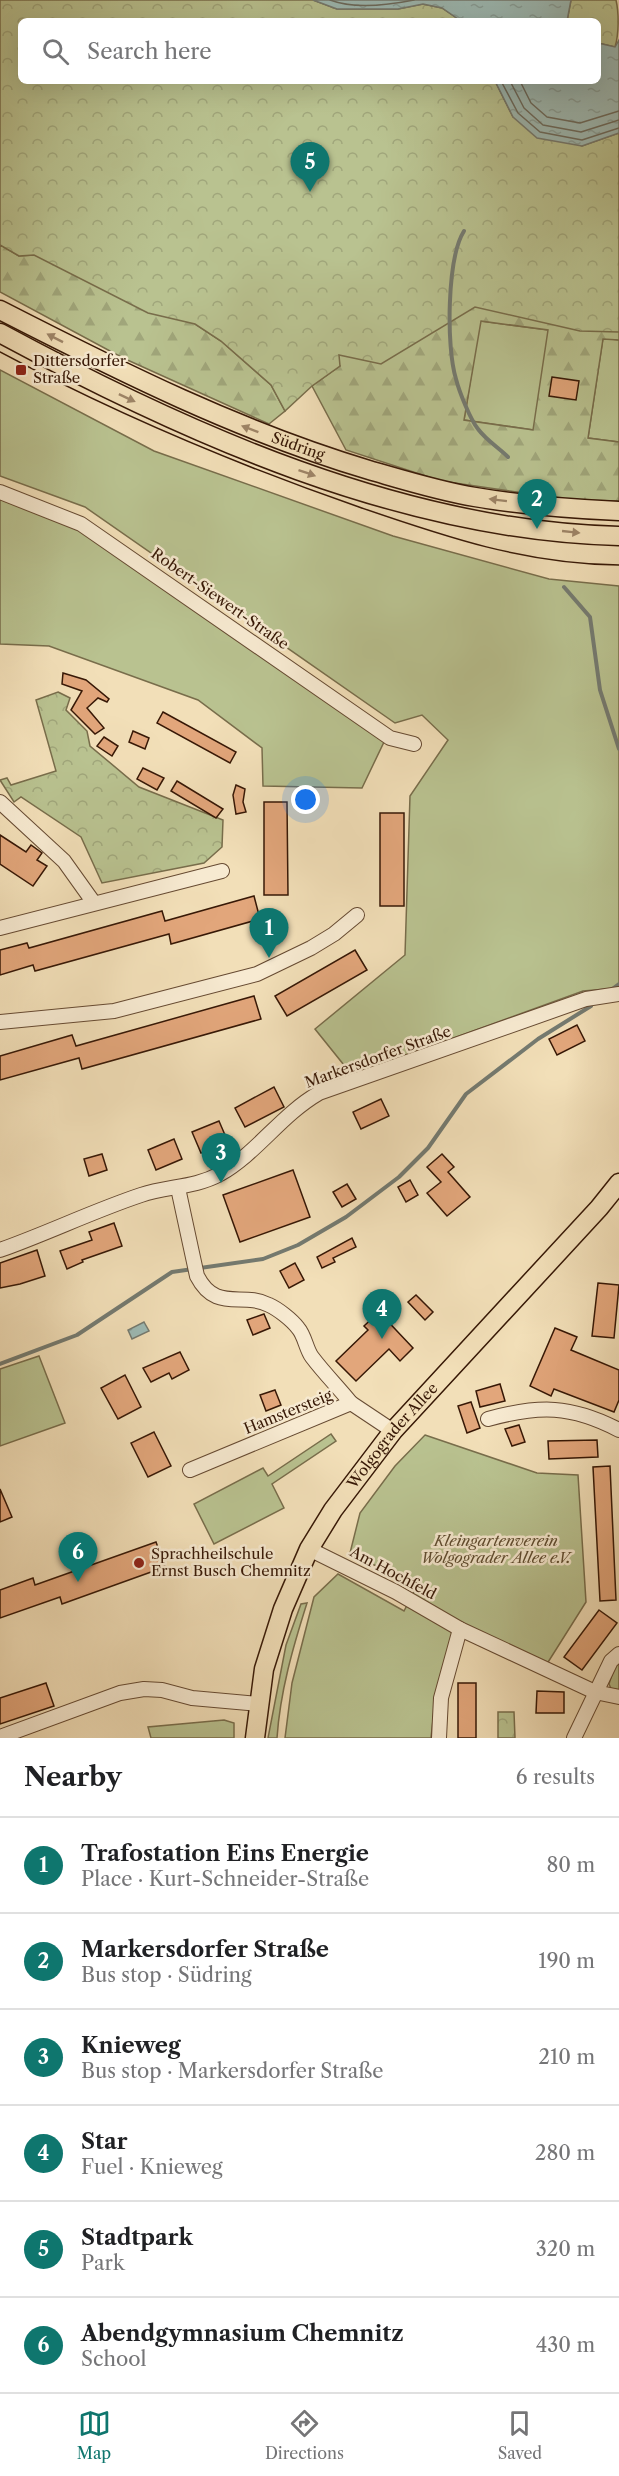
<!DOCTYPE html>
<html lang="en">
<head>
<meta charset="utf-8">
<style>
  body { margin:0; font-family:"Libre Caslon Text",serif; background:#f2f2f2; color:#202124 }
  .you { position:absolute; left:306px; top:800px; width:21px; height:21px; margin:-15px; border:4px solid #fff; border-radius:50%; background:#1a73e8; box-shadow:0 0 0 9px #1a73e833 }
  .badge { display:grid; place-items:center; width:39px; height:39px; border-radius:50%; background:#0f766e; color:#fff; font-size:20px; font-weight:700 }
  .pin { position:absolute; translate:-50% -50px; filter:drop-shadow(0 2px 3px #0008) }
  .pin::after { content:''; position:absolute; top:32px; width:21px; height:18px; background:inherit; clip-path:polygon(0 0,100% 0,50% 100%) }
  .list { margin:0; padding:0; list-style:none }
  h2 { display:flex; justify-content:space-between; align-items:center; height:78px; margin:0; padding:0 24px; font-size:26px }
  h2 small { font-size:20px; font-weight:400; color:#757577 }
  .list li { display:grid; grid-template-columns:39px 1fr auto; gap:18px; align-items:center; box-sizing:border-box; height:96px; padding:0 24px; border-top:2px solid #e0e0e0 }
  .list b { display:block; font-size:22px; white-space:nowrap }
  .list p { margin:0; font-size:20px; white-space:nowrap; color:#757577 }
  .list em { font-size:20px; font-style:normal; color:#757577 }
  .icon { flex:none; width:33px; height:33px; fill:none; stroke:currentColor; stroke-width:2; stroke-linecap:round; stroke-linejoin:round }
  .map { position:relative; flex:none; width:619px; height:1738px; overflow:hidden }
  .search { position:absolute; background:#fff; box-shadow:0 6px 24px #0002; left:18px; right:18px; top:18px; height:66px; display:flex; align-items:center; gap:15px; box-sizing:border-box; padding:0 21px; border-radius:9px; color:#757577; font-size:22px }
  .sheet { height:654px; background:#fff }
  nav { display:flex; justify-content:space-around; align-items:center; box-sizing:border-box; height:84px; border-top:2px solid #e0e0e0; background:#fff; font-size:16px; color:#757577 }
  nav a { display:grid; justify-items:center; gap:3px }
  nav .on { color:#0f766e }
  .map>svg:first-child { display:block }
  .green { fill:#b9c290; stroke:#786d4b; stroke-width:1.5 }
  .forest { fill:url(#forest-firs); stroke:#786d4b; stroke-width:1.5; fill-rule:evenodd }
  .park { fill:url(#park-crowns); stroke:#786d4b; stroke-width:1.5 }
  .water { fill:url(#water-ripples); stroke:#747a70; stroke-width:1.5 }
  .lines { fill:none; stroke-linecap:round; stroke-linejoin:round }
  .shore { stroke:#6a6a5e; stroke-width:1.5 }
  .stream { stroke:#747a70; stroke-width:4 }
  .building { fill:#e2a67b; stroke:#371806; stroke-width:1.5 }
  .minor-casing { stroke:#664a32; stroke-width:16 }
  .major-casing { stroke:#371806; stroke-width:21 }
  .minor { stroke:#f7ead1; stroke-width:14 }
  .major { stroke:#f2dfb8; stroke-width:18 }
  .tram { stroke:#371806; stroke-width:1.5 }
  .oneway { fill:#9e8568 }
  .poi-dot { fill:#8f2418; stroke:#f7ead1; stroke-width:2 }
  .labels { text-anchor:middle; stroke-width:5; stroke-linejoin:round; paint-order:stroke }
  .poi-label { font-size:15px; fill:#371806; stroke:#f7ead1; text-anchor:start }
  .street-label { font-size:15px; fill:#371806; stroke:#f7ead1 }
  .park-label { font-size:15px; font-style:italic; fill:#5e4b2f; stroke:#f7ead1 }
</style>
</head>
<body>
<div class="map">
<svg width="619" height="1738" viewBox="0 0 619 1738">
  <defs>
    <pattern id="forest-firs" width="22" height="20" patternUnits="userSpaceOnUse" patternTransform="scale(1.5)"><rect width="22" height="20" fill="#b9c290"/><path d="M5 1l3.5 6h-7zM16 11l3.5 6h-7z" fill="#a0a67b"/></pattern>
    <pattern id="park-crowns" width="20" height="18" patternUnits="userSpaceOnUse" patternTransform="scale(1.5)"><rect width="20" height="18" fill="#b9c290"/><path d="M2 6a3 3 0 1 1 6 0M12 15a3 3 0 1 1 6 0" fill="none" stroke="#a0a67b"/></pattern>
    <pattern id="water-ripples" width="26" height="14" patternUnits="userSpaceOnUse" patternTransform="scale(1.5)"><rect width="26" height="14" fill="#9dbbb6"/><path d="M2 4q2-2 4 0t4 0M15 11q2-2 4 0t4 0" fill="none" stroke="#88a09b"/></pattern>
  </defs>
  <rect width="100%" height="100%" fill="#f2dfb8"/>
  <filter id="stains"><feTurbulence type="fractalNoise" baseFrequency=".00333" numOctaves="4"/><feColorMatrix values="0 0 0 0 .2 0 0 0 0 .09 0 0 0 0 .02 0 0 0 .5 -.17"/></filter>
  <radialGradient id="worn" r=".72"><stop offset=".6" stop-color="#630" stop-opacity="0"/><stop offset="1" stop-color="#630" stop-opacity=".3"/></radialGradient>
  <g class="green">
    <path d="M480,321L549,330L534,430L464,420Z"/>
    <path d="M603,338L619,340V442L588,438Z"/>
    <path d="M0,370L154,451L393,536L549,579L619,586V988L583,991L352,1075L315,1029L405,955L410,796L448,740L422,715L395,723L85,507L0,476Z"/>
    <path d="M0,499L82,531L384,742L362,788L263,786L262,748L198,700L49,646L0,644Z"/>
    <path d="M39,1356L65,1423L0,1446V1369Z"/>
    <path d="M331,1434L336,1441L272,1484L284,1508L214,1544L194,1504L263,1468L268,1476Z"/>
    <path d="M425,1435L537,1473L578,1475L586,1602L545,1667L458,1627L436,1692L431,1738H285L292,1683L314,1597L338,1574L404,1611L417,1586L350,1553L360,1513L395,1466Z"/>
    <path d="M307,1603C293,1647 280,1692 277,1738H268L286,1645L301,1604Z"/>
    <path d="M619,1662V1693L612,1691L609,1684L614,1668Z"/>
    <path d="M224,1720L234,1723V1738H151L148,1727Z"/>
  </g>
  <g class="forest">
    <path d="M0,0H313L337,9L461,21H21V81H495L513,117L582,146L608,137L619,237V340L603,339L588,438L619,442V501L572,500L441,481L346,450L312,386L340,366L25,124ZM481,321L548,330L533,430L464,420Z"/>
    <path d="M0,245L19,256L64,253L138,286L221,341L271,385L285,411L269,424L123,358L0,292Z"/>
  </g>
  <g class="park">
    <path d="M0,0H313L337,9H398L423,4L442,8L461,21H21V81H495L513,117L582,146L619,133V332L580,331L475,307L381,364L339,355L340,366L312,386L285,411L271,385L221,341L195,324L148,313L34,255L19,256L0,245Z"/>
    <path d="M571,0H616C619,13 619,34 615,47L598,43V21H567Z"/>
    <path d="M58,692L70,698L66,710L87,731L90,746L139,787L223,820L222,847L204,863L102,883L81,837L21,797L14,802L0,780L7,778L11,785L56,771L36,700Z"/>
    <path d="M498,1712H514L515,1738H498Z"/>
  </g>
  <g class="water">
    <path d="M313,0H571L567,21H461L442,8L423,4L398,9H337Z"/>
    <path d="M619,40V133L582,146L537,138L513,117L495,81H598V43L615,47Z"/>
    <path d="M144,1322L149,1331L132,1339L128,1330Z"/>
  </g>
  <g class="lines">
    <g class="shore">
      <path d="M330,0C354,9 389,5 414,0"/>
      <path d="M501,81L518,113L540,132L582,140L619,128"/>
      <path d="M510,81L524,108L543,125L581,132L619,120"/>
      <path d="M520,81L531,103L547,117L580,123L619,111"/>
    </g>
    <g class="stream">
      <path d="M464,231C447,258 446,347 456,379C459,391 470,419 478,429C486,440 499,448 508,457"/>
      <path d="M564,587L590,617L600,690L619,749"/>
      <path d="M611,990L619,984"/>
      <path d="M0,1364L77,1335L172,1272L263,1259L298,1245L346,1217L399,1177L428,1148L466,1094L538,1039L591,1006"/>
    </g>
  </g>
  <g class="building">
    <path d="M552,377L579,381L576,400L549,396Z"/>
    <path d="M63,673L86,680L109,699L107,702L98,698L87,708L104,728L95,734L71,710L82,691L62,684Z"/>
    <path d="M163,712L236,752L230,763L157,723Z"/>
    <path d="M133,731L149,738L145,749L129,742Z"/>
    <path d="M104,737L118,746L112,756L97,746Z"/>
    <path d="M143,768L164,778L157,790L137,779Z"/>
    <path d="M177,781L223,809L216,818L171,791Z"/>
    <path d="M236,785L245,789L243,802L246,812L236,814L233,795Z"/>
    <path d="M264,802H287L288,895H264Z"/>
    <rect x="380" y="813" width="24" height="93"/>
    <path d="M0,835L26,852L31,845L42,853L37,860L47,866L33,886L0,864Z"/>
    <path d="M254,896L260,919L171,944L169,934L35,971L33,965L0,975V950L27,943L29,948L162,911L165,921Z"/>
    <path d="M355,950L367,970L287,1016L275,996Z"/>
    <path d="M254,996L261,1019L82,1069L79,1058L0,1080V1056L72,1035L76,1046Z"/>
    <path d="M577,1025L585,1041L557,1055L549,1039Z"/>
    <path d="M274,1087L284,1107L245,1127L235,1108Z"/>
    <path d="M381,1099L389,1116L361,1129L353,1112Z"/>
    <path d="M219,1121L228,1142L201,1153L192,1132Z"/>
    <path d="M174,1139L182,1159L156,1170L148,1150Z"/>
    <path d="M102,1154L107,1170L89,1176L84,1159Z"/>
    <path d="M442,1154L454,1167L448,1172L470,1197L447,1216L427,1193L441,1182L427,1167Z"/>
    <path d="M293,1170L310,1217L240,1242L223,1195Z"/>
    <path d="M410,1180L418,1195L406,1202L398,1187Z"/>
    <path d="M347,1184L356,1199L342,1207L333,1192Z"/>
    <path d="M114,1223L122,1246L82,1260L83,1262L67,1269L60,1251L92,1240L89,1232Z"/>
    <path d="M352,1238L356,1247L333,1258L335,1262L322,1268L317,1257Z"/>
    <path d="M37,1250L45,1276L20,1284L0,1288V1263Z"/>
    <path d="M295,1263L304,1280L289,1288L280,1271Z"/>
    <path d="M598,1283L619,1285L614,1338L592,1336Z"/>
    <path d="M416,1295L433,1312L425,1320L408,1302Z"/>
    <path d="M379,1312L413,1348L400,1361L389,1349L356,1381L336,1361L368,1330L364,1326Z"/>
    <path d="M264,1314L270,1328L253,1335L247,1320Z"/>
    <path d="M555,1328L577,1337L571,1350L619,1370V1400L614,1412L554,1389L551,1396L530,1386Z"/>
    <path d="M180,1352L189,1370L172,1379L169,1373L151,1382L143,1368Z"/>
    <path d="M125,1375L141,1407L118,1419L101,1388Z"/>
    <path d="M500,1384L505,1401L480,1407L476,1391Z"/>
    <path d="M275,1390L281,1405L266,1411L260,1395Z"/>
    <path d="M471,1402L480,1428L467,1433L458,1406Z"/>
    <path d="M519,1425L525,1442L512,1446L505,1429Z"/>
    <path d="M154,1432L171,1466L148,1477L131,1443Z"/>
    <path d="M597,1440L598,1457L549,1459L548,1441Z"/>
    <path d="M610,1466L616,1600L600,1601L593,1467Z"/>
    <path d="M0,1489L12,1517L0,1522Z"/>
    <path d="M156,1542L165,1567L62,1604L60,1597L0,1618V1590L33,1578L35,1585Z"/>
    <path d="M599,1610L617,1623L582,1670L564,1657Z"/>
    <path d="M46,1683L54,1706L0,1724V1698Z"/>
    <rect x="458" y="1683" width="18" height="55"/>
    <path d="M537,1691L564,1692V1713H536Z"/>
  </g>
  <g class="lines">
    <defs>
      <g id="minor">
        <path d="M0,492L81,524L390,738L414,744"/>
        <path d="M0,802L64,861L94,903"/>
        <path d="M0,928L222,871"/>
        <path d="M0,1022L114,1011L257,974L311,948L334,934L357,915"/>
        <path d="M178,1188L197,1276C216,1313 242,1291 269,1305C278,1309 292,1320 298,1328C305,1336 306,1349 312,1357C324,1373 339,1388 351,1403"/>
        <path d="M0,1250C48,1233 93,1211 141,1195C167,1186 194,1188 220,1174C257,1153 281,1115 319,1093L586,999L619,994"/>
        <path d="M488,1419C539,1405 571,1405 619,1430"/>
        <path d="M190,1470L351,1403L393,1431"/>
        <path d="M309,1549L396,1592L460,1629L595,1692L619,1697"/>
        <path d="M0,1737L120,1693L144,1689L162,1690L192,1698L259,1704"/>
        <path d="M439,1738L441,1698L460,1629"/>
        <path d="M574,1738L611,1661L619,1654"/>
      </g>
      <g id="major">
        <path id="s1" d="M0,310C121,372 239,431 369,470C404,480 439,491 475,497C522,505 571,509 619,511"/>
        <path d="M0,333C187,434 403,531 619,536"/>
        <path id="s2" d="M255,1738L264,1669L283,1609L309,1549L333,1510L393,1431L599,1208L619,1183"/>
      </g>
    </defs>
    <use href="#minor" class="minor-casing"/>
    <use href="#major" class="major-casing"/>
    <use href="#minor" class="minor"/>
    <use href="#major" class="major"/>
    <path class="tram" d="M0,352C116,414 235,464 359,507C446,537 525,564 619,565"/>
  </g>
  <defs><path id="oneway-solid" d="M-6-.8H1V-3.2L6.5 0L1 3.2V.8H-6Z" transform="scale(1.5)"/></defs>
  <g class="oneway">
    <use href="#oneway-solid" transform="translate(55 338) rotate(-153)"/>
    <use href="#oneway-solid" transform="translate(127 398) rotate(25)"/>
    <use href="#oneway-solid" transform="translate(250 429) rotate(-159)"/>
    <use href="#oneway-solid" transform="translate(307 473) rotate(19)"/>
    <use href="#oneway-solid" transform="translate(498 500) rotate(-173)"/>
    <use href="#oneway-solid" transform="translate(571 532) rotate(6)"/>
  </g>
  <g class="poi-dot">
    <rect x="15" y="364" width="12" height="12" rx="3"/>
    <circle cx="139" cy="1563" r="6"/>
  </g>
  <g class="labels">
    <g class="poi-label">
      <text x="33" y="366">Dittersdorfer<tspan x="33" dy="17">Straße</tspan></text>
      <text x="151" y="1559">Sprachheilschule<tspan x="151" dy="17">Ernst Busch Chemnitz</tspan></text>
    </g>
    <g class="street-label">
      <text dy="5" stroke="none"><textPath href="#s1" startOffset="328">Südring</textPath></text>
      <text transform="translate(220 599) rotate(35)" y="5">Robert-Siewert-Straße</text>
      <text transform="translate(378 1057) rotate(-20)" y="5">Markersdorfer Straße</text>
      <text transform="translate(288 1412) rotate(-22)" y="5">Hamstersteig</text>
      <text dy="5" stroke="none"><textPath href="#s2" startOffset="339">Wolgograder Allee</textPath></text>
      <text transform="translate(393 1573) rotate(28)" y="5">Am Hochfeld</text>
    </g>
    <g class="park-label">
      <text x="496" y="1546">Kleingartenverein<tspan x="496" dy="17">Wolgograder Allee e.V.</tspan></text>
    </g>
  </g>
  <rect width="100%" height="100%" filter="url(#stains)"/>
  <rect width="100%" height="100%" fill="url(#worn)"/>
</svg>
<div class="you"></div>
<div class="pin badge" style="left:269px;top:958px">1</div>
<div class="pin badge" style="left:537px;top:529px">2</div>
<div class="pin badge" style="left:221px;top:1183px">3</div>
<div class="pin badge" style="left:382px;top:1339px">4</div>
<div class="pin badge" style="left:310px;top:192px">5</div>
<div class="pin badge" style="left:78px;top:1582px">6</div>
<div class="search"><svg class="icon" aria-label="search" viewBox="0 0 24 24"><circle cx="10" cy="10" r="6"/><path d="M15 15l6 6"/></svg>Search here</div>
</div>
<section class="sheet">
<h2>Nearby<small>6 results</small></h2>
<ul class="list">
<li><span class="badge">1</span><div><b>Trafostation Eins Energie</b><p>Place · Kurt-Schneider-Straße</p></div><em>80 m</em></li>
<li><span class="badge">2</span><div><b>Markersdorfer Straße</b><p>Bus stop · Südring</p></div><em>190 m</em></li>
<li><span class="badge">3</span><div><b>Knieweg</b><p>Bus stop · Markersdorfer Straße</p></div><em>210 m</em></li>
<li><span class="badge">4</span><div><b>Star</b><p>Fuel · Knieweg</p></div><em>280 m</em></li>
<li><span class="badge">5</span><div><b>Stadtpark</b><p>Park</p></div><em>320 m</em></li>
<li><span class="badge">6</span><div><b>Abendgymnasium Chemnitz</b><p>School</p></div><em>430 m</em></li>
</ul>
</section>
<nav>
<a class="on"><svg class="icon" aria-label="map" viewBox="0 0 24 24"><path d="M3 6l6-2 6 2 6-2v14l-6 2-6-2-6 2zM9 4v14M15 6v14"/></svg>Map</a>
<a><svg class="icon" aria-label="directions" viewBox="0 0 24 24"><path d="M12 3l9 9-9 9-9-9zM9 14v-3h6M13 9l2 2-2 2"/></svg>Directions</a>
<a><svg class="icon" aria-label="saved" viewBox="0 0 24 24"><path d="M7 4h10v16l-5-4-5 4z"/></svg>Saved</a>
</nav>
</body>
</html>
